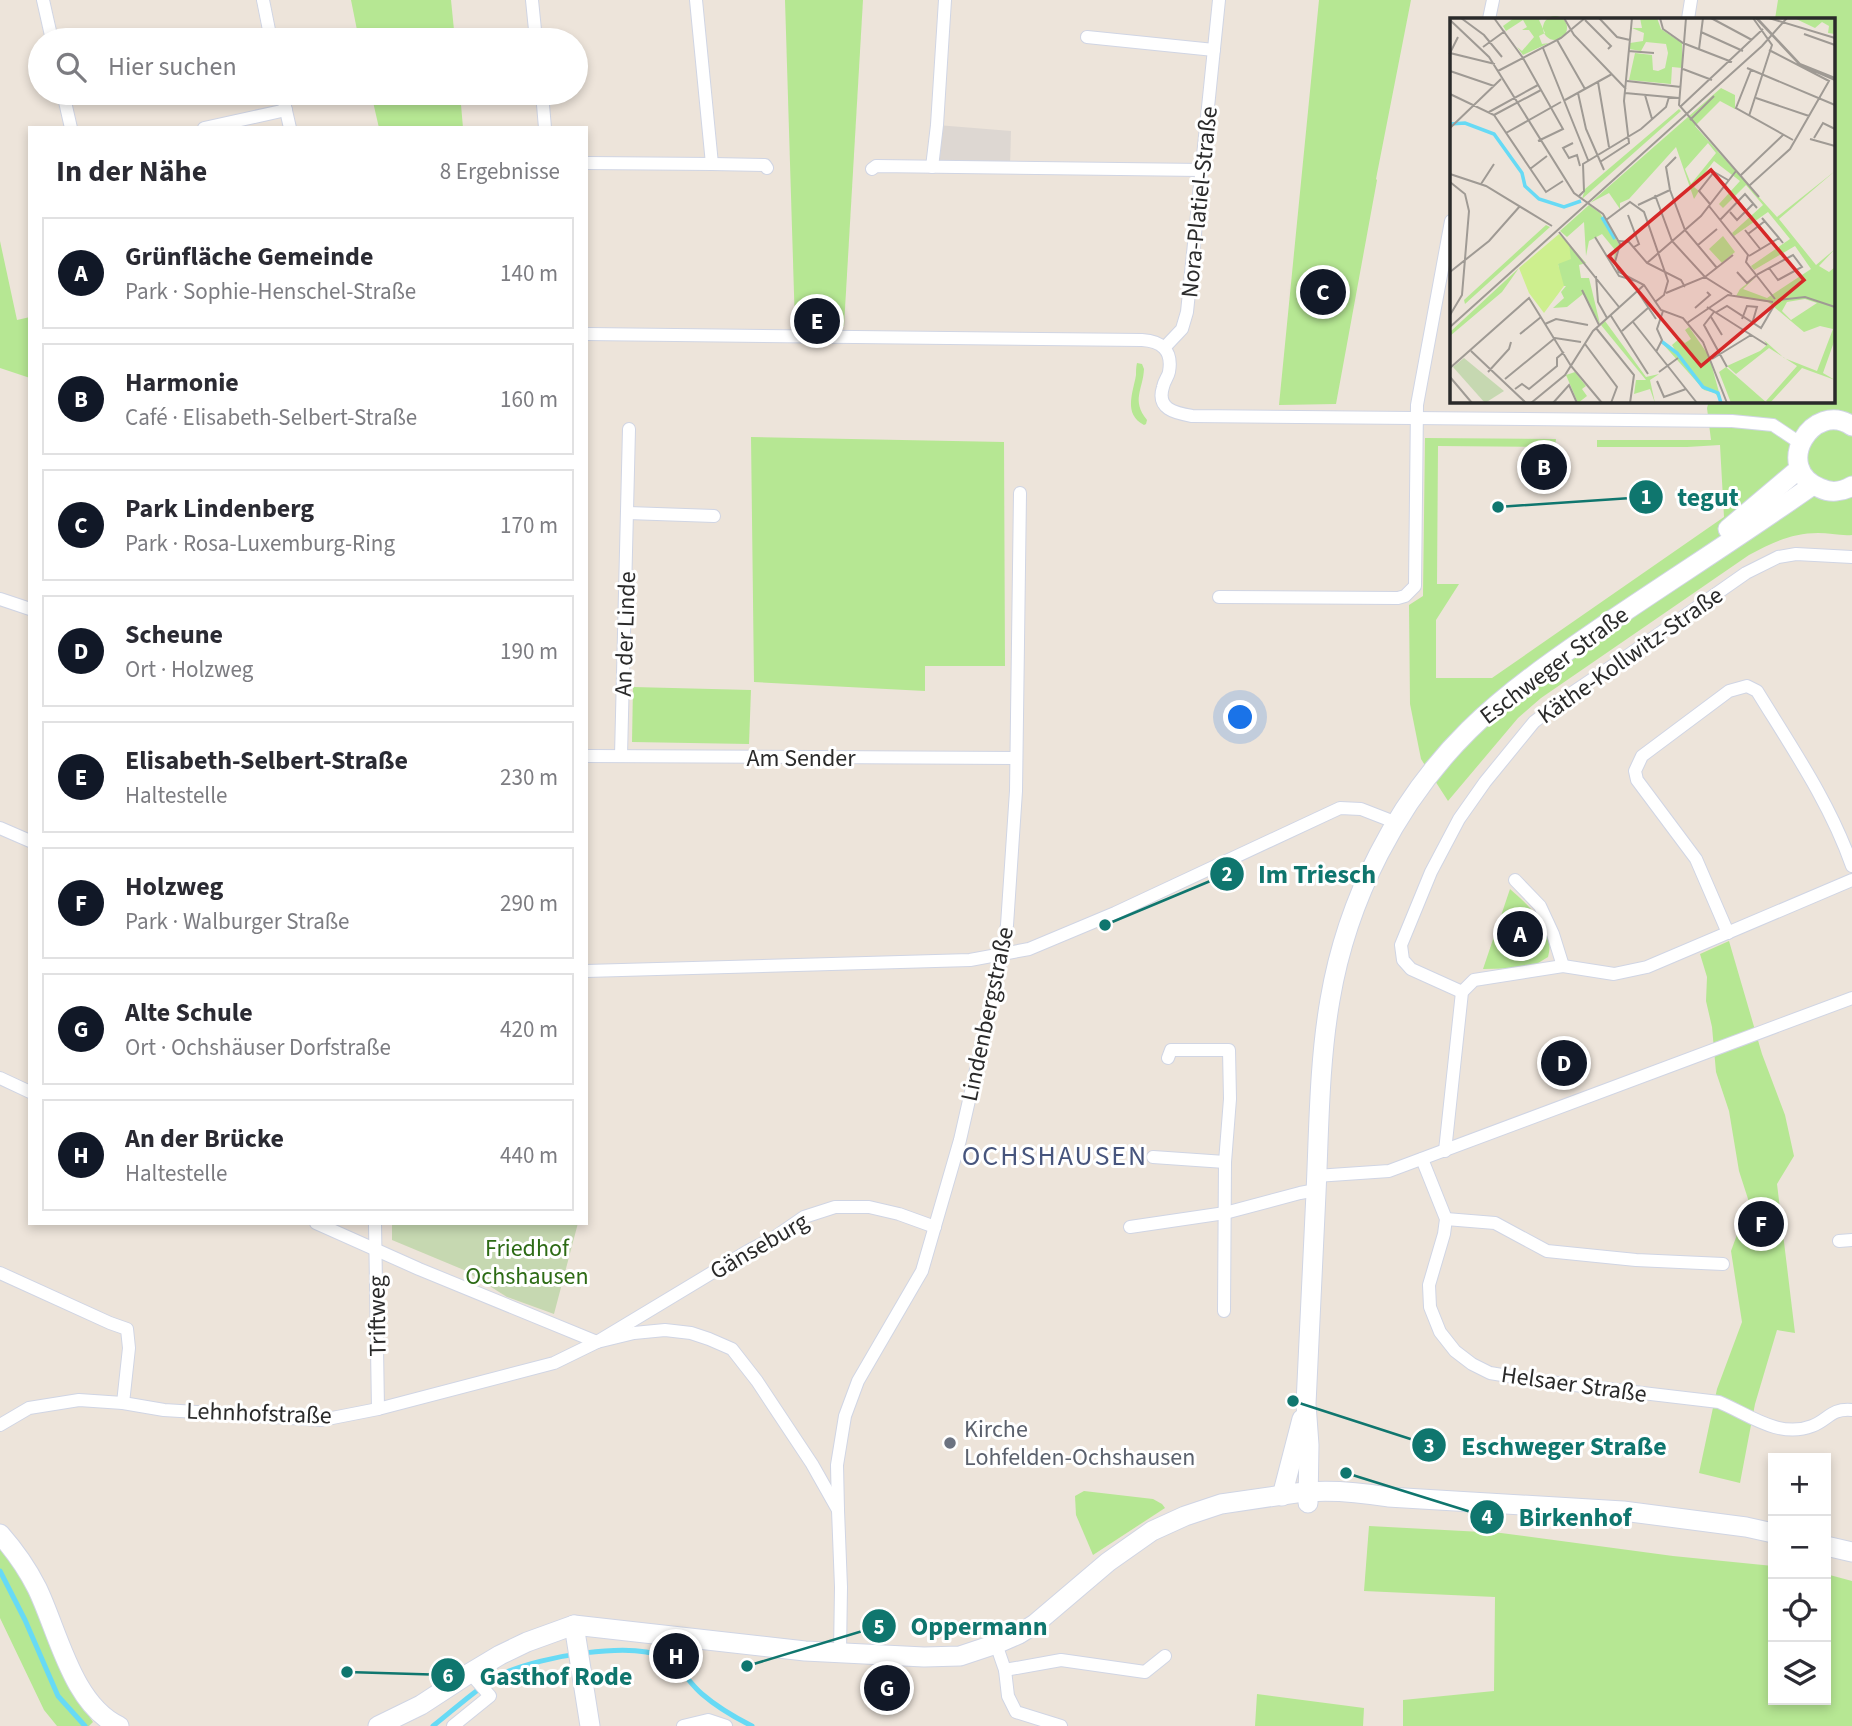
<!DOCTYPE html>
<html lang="de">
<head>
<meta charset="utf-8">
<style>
  body { margin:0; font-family:"Source Sans 3",sans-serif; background:#f7f7f7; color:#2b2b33 }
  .controls { position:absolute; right:21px; bottom:21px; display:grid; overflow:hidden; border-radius:0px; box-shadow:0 4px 10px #0003 }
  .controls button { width:63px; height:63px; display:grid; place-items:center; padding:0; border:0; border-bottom:2px solid #e1e1e2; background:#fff; color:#2b2b33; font:35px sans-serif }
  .you { position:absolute; left:1241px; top:718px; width:24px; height:24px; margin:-18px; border:5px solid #fff; border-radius:50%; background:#1a73e8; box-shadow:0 0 0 10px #1a73e833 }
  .badge { display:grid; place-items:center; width:46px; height:46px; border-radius:50%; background:#111827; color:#fff; font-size:23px; font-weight:700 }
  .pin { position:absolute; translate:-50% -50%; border:4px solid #fff; box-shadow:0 2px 7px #0006 }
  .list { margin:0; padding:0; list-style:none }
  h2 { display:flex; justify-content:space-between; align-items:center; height:91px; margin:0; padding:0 28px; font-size:30px }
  h2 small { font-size:23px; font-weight:400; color:#7c7c81 }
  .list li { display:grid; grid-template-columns:46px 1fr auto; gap:21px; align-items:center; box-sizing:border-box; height:112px; margin:0 14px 14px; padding:0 14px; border:2px solid #e1e1e2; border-radius:0px }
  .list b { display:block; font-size:26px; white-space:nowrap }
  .list p { margin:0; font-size:23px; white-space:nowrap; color:#7c7c81 }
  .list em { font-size:23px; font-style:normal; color:#7c7c81 }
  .icon { flex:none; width:38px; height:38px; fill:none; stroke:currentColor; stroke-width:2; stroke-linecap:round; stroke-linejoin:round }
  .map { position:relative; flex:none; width:1852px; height:1726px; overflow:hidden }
  .search { position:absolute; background:#fff; box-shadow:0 4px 10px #0003; left:28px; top:28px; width:560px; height:77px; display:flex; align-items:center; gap:18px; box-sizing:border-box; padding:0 24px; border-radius:38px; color:#7c7c81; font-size:26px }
  .panel { position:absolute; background:#fff; box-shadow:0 4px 10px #0003; left:28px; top:126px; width:560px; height:1099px; border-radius:0px }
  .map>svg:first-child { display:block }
  .green { fill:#b6e793 }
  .cemetery { fill:#c6d8b1 }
  .plaza { fill:#ddd7d2 }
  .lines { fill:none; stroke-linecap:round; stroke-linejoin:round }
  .stream { stroke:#67daf5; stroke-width:5 }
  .minor-casing { stroke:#d0d5e4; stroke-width:14 }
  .secondary-casing { stroke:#d0d5e4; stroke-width:21 }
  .minor { stroke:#fff; stroke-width:12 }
  .secondary { stroke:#fff; stroke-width:19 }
  .worship-dot { fill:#6b7280; stroke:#fff; stroke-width:2.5 }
  .labels { text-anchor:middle; stroke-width:6; stroke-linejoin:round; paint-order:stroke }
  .street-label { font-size:24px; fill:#2a2a2a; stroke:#fff }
  .park-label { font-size:24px; fill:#2d6b15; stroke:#fff }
  .worship-label { font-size:24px; fill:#5b616d; stroke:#fff; text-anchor:start }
  .quarter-label { font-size:28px; letter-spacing:2px; fill:#47557d; stroke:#fff }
  .inset-river { fill:none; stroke:#67daf5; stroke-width:3.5 }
  .inset-road { fill:none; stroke:#9f9a94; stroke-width:2 }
  .view { fill:#d62828; fill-opacity:0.15; stroke:#d62828; stroke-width:3.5 }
  .inset-edge { fill:none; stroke:#2a2a2a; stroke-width:3.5 }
  .leader { fill:none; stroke:#0f766e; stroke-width:2.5 }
  .callout-dot { fill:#0f766e; stroke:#fff; stroke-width:2.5 }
  .mark-label { font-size:21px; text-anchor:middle; font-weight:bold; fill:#fff }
  .callout-label { font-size:26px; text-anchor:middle; font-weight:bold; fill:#0f766e; stroke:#fff; stroke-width:6; stroke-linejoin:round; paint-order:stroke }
</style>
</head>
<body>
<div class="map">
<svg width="1852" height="1726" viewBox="0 0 1852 1726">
  <rect width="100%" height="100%" fill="#ede4da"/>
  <g class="green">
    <path d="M351,0H451L455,40H359Z"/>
    <path d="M785,0H863L844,326H795Z"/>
    <path d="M1319,0H1411L1376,179L1377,180L1336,404L1279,405Z"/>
    <path d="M1778,0H1852V535C1841,536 1829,533 1818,533C1792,533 1771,543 1749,555L1541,698L1518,718L1448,801L1421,759L1410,704L1409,605L1423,596L1425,438L1556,439L1555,447L1438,446L1437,584H1459L1436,620V678H1492L1724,517L1720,445L1687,447H1597V440H1711L1707,408L1709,401H1833V19H1775Z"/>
    <path d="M371,93H460L463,128H379Z"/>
    <path d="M0,241L17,320L30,317V378L0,368Z"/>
    <path d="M1137,363L1142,364L1144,369C1143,390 1131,400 1147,420L1146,424L1144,425C1123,414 1133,393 1136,375C1136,371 1136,367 1137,363Z"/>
    <path d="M751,437L1004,442L1005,666H925V691L754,682Z"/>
    <path d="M633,687L751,690L749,744L632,742Z"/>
    <path d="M1510,889C1529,906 1556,929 1548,957L1530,968L1483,969Z"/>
    <path d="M1729,941L1762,1054L1785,1115L1794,1156L1777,1184L1795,1333L1777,1330L1755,1404L1740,1483L1699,1473L1717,1389L1742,1322L1731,1251L1749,1202L1739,1171L1729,1111L1716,1072L1712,1027L1706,1001L1707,977L1700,954Z"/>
    <path d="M1084,1491L1153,1499L1162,1504L1165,1508L1093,1555L1076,1515L1075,1496Z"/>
    <path d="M1369,1526L1501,1533L1673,1556L1773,1566V1700H1826V1574L1852,1581V1726H1403V1700L1494,1691L1495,1597L1364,1591Z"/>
    <path d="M0,1548L22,1572L71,1690L93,1722L89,1726H57L44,1710L0,1618Z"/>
    <path d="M1257,1694L1364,1708L1363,1726H1255Z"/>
  </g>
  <path class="cemetery" d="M392,1223H578L554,1314L507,1297L464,1270L392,1240Z"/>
  <path class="plaza" d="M937,125L1011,131L1010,168L932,167Z"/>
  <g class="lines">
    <g class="stream">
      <path d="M0,1571L25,1620L58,1696L85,1726"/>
      <path d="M433,1726C455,1709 481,1684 507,1672C541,1657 629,1641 664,1657C681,1666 688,1682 702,1694C717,1707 734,1717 752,1726"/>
    </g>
    <defs>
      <g id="minor">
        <path d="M43,0L52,40"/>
        <path d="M263,0L271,40"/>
        <path d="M532,0L536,40"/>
        <path d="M1489,19L1493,0"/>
        <path d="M1688,19L1691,0"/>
        <path d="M1087,37L1214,50"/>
        <path d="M63,93L71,128"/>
        <path d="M282,93L290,128"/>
        <path d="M542,93L545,128"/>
        <path d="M204,128L286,110"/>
        <path d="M586,163L712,164L696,0"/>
        <path d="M712,164L765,165L767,168"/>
        <path d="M932,167L937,125L945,0"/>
        <path d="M872,169L876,166L1202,170"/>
        <path d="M586,334L1142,340C1161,341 1173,350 1169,372C1168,377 1164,381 1163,387C1156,409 1175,413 1192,416L1732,421L1773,425L1800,443"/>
        <path d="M1165,347L1182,329L1187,312L1219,0"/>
        <path d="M628,513L714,516"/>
        <path d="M1219,597L1398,598L1405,596L1415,586L1417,405L1451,221"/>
        <path d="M0,599L30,609"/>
        <path d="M586,756L1016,758"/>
        <path d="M621,756L629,429"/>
        <path d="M0,828L30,841"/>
        <path d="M1515,880L1540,906L1553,934L1563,966"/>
        <path d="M1728,933L1696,859L1637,780L1635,771L1642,756L1729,691L1747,686L1757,691C1792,748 1830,803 1852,866"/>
        <path d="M586,971L970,960L1029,949L1115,913L1340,808L1361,809L1397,823"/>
        <path d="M1462,992L1411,969L1403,960L1401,945L1431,872L1459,819L1485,782L1534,722L1569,695L1633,652L1746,573L1778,557L1796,554L1852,557"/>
        <path d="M1168,1058L1171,1050H1229L1230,1099L1225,1162L1224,1311"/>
        <path d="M0,1078L30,1092"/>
        <path d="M1445,1151L1462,992L1474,980L1563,966L1614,974L1647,967L1852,880"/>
        <path d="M1153,1157L1225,1162"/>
        <path d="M1422,1159L1446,1219L1444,1234L1429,1285L1430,1307L1440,1332L1455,1351L1472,1364L1490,1373L1532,1380L1719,1402C1748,1414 1779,1439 1812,1426C1828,1420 1831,1408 1852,1410"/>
        <path d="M1316,1176L1389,1171L1852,998"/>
        <path d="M1446,1219L1495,1223L1547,1251L1636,1260L1723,1264"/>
        <path d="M316,1223L419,1269L597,1342L634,1333L665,1330L691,1333L709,1339L732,1349L757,1381L812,1464L838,1510L841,1587L840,1653"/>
        <path d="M375,1223L378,1409"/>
        <path d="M1130,1227L1225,1213L1300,1193L1316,1190"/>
        <path d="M1839,1241L1852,1240"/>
        <path d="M0,1273L110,1323L127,1329L129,1348L123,1403"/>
        <path d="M0,1425L29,1408L79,1400L123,1403L164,1410L322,1420L378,1409L554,1363L597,1342L748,1251L775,1237L804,1217L835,1207H869L899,1214L935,1227"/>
        <path d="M838,1510L837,1465L845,1416L858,1381L922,1271L960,1140L1002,955L1007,925L1016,791L1020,493"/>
        <path d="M996,1644L1005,1670L1008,1696L1016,1712L1061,1726"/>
        <path d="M1005,1670L1061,1660L1145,1672L1165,1656"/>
        <path d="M453,1726L490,1696L470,1673"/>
        <path d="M683,1726L708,1720L726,1726"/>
      </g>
      <g id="secondary">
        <path d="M1852,426C1813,399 1771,468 1820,488C1830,493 1842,492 1852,486"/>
        <path d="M1728,529L1799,469"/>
        <path d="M1282,1496L1302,1419"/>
        <path d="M1308,1503L1309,1445L1306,1404C1309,1334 1313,1264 1316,1193C1319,1129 1319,1063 1330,1000C1347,899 1397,801 1469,730C1512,688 1561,655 1609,622C1677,576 1746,532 1813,485"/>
        <path d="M0,1534C15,1551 27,1568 37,1588C58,1631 72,1704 119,1726"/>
        <path d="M1826,1546L1852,1552"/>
        <path d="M574,1625L590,1726"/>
        <path d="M378,1726L421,1705L470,1673L500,1655L527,1642L574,1625L805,1651L924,1657L960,1656L996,1644L1019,1634L1035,1624L1108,1562L1152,1531L1185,1516L1221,1504L1296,1493C1326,1489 1358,1492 1388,1497L1623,1511L1746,1527L1773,1533"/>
      </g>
    </defs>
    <use href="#minor" class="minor-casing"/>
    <use href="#secondary" class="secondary-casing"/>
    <use href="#minor" class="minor"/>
    <use href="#secondary" class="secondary"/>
  </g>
  <circle class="worship-dot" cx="950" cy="1443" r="7"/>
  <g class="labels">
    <g class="street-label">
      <text transform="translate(1199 202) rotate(-84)" y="8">Nora-Platiel-Straße</text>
      <text transform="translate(625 634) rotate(-88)" y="8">An der Linde</text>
      <text transform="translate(1630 655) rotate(-35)" y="8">Käthe-Kollwitz-Straße</text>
      <text transform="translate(1554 665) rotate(-37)" y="8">Eschweger Straße</text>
      <text x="801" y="766">Am Sender</text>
      <text transform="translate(987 1014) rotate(-78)" y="8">Lindenbergstraße</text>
      <text transform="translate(759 1246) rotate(-30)" y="8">Gänseburg</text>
      <text transform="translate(377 1316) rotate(-91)" y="8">Triftweg</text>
      <text transform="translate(1574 1384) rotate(8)" y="8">Helsaer Straße</text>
      <text transform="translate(259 1413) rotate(2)" y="8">Lehnhofstraße</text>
    </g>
    <g class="park-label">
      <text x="527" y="1256">Friedhof<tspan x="527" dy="28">Ochshausen</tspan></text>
    </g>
    <g class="worship-label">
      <text x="964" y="1437">Kirche<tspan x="964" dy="28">Lohfelden-Ochshausen</tspan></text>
    </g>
    <g class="quarter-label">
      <text x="1055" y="1165">OCHSHAUSEN</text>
    </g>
  </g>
  <g transform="translate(1450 18)">
    <rect width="385" height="385" fill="#ede4da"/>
    <path d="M93 10a12 12 0 1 1 24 0a12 12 0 1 1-24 0ZM64,0H93L89,2L95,15L89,18L92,26L99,25L73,37L67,29L72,33L84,19L79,12H72L77,9L73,2L56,13L53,8ZM190,0H207L211,11L232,25V50L222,49L221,66L179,62L185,35L202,37L203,52L208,53L215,50L218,35L216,26L196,24L191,33L179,31L180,25L193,23L194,15L182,10H192ZM344,0H385V16L378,15L379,8L372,4L365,10ZM271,70L285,77V91L270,83L245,108L327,199L385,153L329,201L366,247L385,231L369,248L379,254L385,249V321L373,355L385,362L352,350L320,385L316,383L347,348L319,330L286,356L277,348L310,333L317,327L314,322L334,340L367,353L383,311L370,308L354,314L318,284L286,278L290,271L307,258L293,271L317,280L361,251L345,228L304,252L301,248L340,221L318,194L284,218L282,215L313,187L296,167L273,190L269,186L290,163L264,143L244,169L249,173L244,181L226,129L179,181L170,185V191L159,175L140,185ZM258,125L266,135L241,166L235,151ZM355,281L367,285L341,302L332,293L337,284ZM229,91L231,93L132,181L135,171ZM139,187L150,195L169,226L164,243L165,232L152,216L139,223L136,238L134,204L117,219L110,213ZM96,207L100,209L15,286L14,282ZM273,218L285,234L272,245L259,231ZM119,226L136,245L129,247L131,260H139L150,306L133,276L117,289L103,290L114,280L111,274L116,268H112L108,246ZM69,250L52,274L0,318V314ZM155,303L196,359L209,356L200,362L205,385L200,371L184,376L186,362H196L151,307ZM239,309L259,338L272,385L265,375L254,372L212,325L225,332L222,327L230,320L235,325L241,321L235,312ZM276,349L317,385H281L269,354ZM125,354L136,368L132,371L137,378L128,385L116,357Z" fill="#b6e793" fill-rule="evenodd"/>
    <path d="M14,340L54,373L35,385L3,349Z" fill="#c6d8b1"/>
    <path d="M109,216L119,226L121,241L108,246L114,268L94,295L79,275L69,250Z" fill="#cdef8e"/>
    <path class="inset-river" d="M0,106L15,105L44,116L72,155L75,168L89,181L114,189L131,183M152,199L165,221M211,323L227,335L253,369L268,375L271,385"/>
    <path class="inset-road" d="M11,0L34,17L52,39M44,0L73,40L113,111L88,123M114,0L124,17L176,71M149,0L167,19L180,22M210,0L213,11L233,25L282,44M236,0L229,87L309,179M261,0L302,22M306,0L350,47L385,62M307,0L350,46L385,60M319,0L385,20M0,2L39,39L124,175L153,196L170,226L165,244L169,254L194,267L211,292L233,300L253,324L277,385M135,2L161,28L158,31M251,14L293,33M354,16L385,27M8,19L0,35L45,46M107,22L135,71M33,29L55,13M93,30L138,142M249,31L253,0M178,33L204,35M297,50L385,87M233,51L262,62M301,52L286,90L343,122M0,53L44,68M48,53L111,20L135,0M177,63L231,69M148,64L159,129M128,75L136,111L154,152M175,75L229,80M0,76L44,97L96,174L113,163M195,77L202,101M306,80L359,98M115,82L162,56M230,89L313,11M39,94L88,67M44,97L91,72M299,98L322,27L303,0M240,102L264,78M0,110L51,61M56,115L111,84M364,120L373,105L385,111M360,121L385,128M123,125L113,130L119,140L127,137L130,148M150,144L179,125L174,83L182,0M80,151L97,138M0,156L36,168L102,208M291,157L333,117M0,164L15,176L19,193L12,277L0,297M31,166L44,146M300,167L340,131L379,63L319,32M220,172L235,212L267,250M220,172L216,149L226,139M205,177L222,223L255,259L282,276M128,179L134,173L133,146L191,111L216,89L219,79M260,186L249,173L264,154L278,162M188,187L220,172M259,188L298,237L296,244L325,281M280,194L287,202L303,186M178,197L189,226L184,229M312,200L329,220M156,202L180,184L194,194L218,263L214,277L205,284M270,202L295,176L307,190M295,212L311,232M109,214L169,289M298,216L315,203M145,219L169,258L186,263M169,223L179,224L197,245L231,262L235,269M248,227L267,211M299,238L329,220L333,225M197,245L251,198L286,153M0,254L39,223L70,188M287,254L297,265L308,256L343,237L352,249L328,262L319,250M146,258L148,284L157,300M132,272L149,307M188,274L206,301M216,275L255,259L283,237M328,282L355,279L385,289M257,289L317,327M245,290L260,277L257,274M264,294L254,307L277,349M265,295L277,288L311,310L325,286M161,298L198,356M261,299L272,317M292,301L297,288L307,289L302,306M183,304L247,385M237,305L278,277L323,284M95,306L106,301L138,307M0,309L312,28L337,0M146,310L184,357L180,385M172,313L198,290M70,316L91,299M135,326L167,369L161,385M21,333L76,385M206,334L212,322L207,311L213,293M262,341L301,317M0,350L79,280L121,348L152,385M38,354L59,331L61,324M209,354L228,340M0,359L22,385M55,361L105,320L131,324M207,363L214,379L236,371M65,371L72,366L79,371L107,348V340L114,334M81,385L115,357L143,313L194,267M103,385L119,367L127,385"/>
    <path class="view" d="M261,152L354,262L251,348L159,238Z"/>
    <rect width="385" height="385" class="inset-edge"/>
  </g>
  <path class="leader" d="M1498 507L1646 497M1105 925L1227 874M1293 1401L1429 1445M1346 1473L1487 1517M747 1666L879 1626M347 1672L448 1675"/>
  <g class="callout-dot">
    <circle cx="1498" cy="507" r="7"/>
    <circle cx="1105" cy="925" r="7"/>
    <circle cx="1293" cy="1401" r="7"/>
    <circle cx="1346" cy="1473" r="7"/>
    <circle cx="747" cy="1666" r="7"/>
    <circle cx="347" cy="1672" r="7"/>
    <circle cx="1646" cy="497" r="18"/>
    <circle cx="1227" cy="874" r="18"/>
    <circle cx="1429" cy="1445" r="18"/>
    <circle cx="1487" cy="1517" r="18"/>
    <circle cx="879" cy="1626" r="18"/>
    <circle cx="448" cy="1675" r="18"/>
  </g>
  <g class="mark-label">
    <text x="1646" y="504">1</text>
    <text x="1227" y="881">2</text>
    <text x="1429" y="1453">3</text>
    <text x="1487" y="1524">4</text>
    <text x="879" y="1634">5</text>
    <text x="448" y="1683">6</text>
  </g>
  <g class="callout-label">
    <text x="1708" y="506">tegut</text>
    <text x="1317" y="883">Im Triesch</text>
    <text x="1564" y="1455">Eschweger Straße</text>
    <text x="1575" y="1526">Birkenhof</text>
    <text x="979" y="1635">Oppermann</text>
    <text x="556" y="1685">Gasthof Rode</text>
  </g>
</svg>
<div class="controls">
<button>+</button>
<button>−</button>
<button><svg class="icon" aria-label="locate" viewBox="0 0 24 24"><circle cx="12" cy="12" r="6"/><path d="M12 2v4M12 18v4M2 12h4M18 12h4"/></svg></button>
<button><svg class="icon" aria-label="layers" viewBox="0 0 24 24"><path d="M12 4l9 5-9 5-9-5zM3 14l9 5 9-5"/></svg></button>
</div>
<div class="you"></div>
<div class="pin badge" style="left:1520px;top:934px">A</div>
<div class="pin badge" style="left:1544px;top:467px">B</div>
<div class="pin badge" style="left:1323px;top:292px">C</div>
<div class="pin badge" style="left:1564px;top:1063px">D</div>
<div class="pin badge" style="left:817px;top:321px">E</div>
<div class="pin badge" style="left:1761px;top:1224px">F</div>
<div class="pin badge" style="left:887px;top:1688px">G</div>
<div class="pin badge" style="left:676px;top:1656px">H</div>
<div class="search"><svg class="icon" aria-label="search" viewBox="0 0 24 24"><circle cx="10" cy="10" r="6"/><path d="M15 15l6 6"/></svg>Hier suchen</div>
<section class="panel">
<h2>In der Nähe<small>8 Ergebnisse</small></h2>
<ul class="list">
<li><span class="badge">A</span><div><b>Grünfläche Gemeinde</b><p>Park · Sophie-Henschel-Straße</p></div><em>140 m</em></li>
<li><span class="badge">B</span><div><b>Harmonie</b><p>Café · Elisabeth-Selbert-Straße</p></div><em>160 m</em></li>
<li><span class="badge">C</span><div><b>Park Lindenberg</b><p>Park · Rosa-Luxemburg-Ring</p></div><em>170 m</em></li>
<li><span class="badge">D</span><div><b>Scheune</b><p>Ort · Holzweg</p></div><em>190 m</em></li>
<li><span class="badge">E</span><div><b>Elisabeth-Selbert-Straße</b><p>Haltestelle</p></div><em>230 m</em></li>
<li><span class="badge">F</span><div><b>Holzweg</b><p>Park · Walburger Straße</p></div><em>290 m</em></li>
<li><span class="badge">G</span><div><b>Alte Schule</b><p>Ort · Ochshäuser Dorfstraße</p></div><em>420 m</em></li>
<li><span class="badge">H</span><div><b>An der Brücke</b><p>Haltestelle</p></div><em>440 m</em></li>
</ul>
</section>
</div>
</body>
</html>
